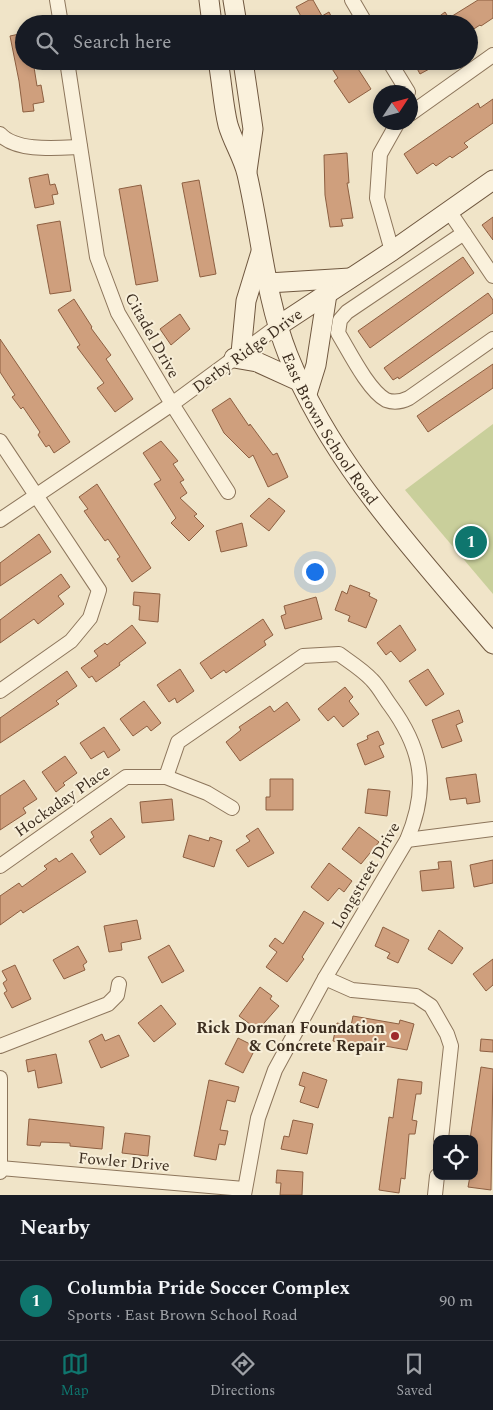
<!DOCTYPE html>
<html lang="en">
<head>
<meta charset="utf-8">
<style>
  body { margin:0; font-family:Spectral,serif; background:#20242c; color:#f1f3f6 }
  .controls { position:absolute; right:15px; bottom:15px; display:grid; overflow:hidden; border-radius:10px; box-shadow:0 2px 8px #0003 }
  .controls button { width:45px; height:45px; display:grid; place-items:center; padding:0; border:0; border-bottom:1px solid #363941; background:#171b24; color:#f1f3f6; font:25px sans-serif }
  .compass { position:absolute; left:373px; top:85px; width:45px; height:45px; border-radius:50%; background:#171b24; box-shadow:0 2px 8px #0003; rotate:54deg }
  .you { position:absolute; left:314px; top:571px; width:18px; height:18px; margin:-12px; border:4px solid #fff; border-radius:50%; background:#1a73e8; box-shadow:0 0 0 8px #1a73e833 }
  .badge { display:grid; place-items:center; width:32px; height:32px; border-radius:50%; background:#0f766e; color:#fff; font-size:16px; font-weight:700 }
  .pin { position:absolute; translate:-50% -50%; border:2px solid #fff; box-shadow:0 1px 5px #0006 }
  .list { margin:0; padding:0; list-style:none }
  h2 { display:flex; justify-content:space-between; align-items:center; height:65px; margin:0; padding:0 20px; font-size:21px }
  h2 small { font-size:16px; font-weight:400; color:#9ea1a6 }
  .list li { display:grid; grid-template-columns:32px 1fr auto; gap:15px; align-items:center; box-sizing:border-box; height:80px; padding:0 20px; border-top:1px solid #363941 }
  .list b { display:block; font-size:19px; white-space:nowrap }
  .list p { margin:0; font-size:16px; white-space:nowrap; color:#9ea1a6 }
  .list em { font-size:16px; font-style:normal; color:#9ea1a6 }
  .icon { flex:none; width:28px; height:28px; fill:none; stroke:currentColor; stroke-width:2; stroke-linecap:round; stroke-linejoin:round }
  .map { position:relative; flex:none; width:493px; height:1195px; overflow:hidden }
  .search { position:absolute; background:#171b24; box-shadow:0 2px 8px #0003; left:15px; right:15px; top:15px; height:55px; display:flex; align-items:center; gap:12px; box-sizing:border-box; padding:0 18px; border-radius:28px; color:#9ea1a6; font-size:19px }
  .sheet { height:145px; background:#171b24 }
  nav { display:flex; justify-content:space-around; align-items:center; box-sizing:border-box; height:70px; border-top:1px solid #363941; background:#171b24; font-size:14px; color:#9ea1a6 }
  nav a { display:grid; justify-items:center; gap:2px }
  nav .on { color:#0f766e }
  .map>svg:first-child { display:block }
  .green { fill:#c9cf9b }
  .building { fill:#cf9f7d; stroke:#8d5f41 }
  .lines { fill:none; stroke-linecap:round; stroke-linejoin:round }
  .street-casing { stroke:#8d765c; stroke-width:16 }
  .secondary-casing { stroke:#6f573f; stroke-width:21 }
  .street { stroke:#faf1dc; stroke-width:14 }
  .secondary { stroke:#faf1dc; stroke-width:19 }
  .poi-dot { fill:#9e2a2b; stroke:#f7eed8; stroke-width:2 }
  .labels { text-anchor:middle; stroke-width:4; stroke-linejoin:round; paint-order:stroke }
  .street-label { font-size:16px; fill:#3d2e20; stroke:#f7eed8 }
  .poi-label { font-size:16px; font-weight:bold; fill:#3d2e20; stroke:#f7eed8; text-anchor:end }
</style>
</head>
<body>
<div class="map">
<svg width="493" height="1195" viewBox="0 0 493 1195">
  <rect width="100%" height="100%" fill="#f0e4c8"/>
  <path class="green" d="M493,424V594L405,490Z"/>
  <g class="building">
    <path d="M309,0H313L322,16L329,12L335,24H305L296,7Z"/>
    <path d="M478,0H493V18L481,26L480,25L469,32V24H440L437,18L445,12L449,18Z"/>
    <path d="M24,33V61H33L37,86L41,85L44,102L33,104L34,111L23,112L19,81L10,36Z"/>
    <path d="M327,61H353L371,89L349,103L334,81L338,78Z"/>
    <path d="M413,61H444L420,74Z"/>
    <path d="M493,99V123L464,143L468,147L452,158L450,156L436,166L433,163L417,174L404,154L478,103L480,108Z"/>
    <path d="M347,153L349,183H347L353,218L341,219L343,226L330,227L325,195L324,155Z"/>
    <path d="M48,174L50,185L55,184L58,194L52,195L54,204L35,208L29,178Z"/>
    <path d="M199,180L216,274L200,277L182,183Z"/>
    <path d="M141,185L158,281L136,285L119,189Z"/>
    <path d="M493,217V240L482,225Z"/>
    <path d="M60,221L71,291L50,294L37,225Z"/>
    <path d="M463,257L474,273L370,348L358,331Z"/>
    <path d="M488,293L493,300V313L399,379L398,377L393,380L384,368Z"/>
    <path d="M74,299L92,327L91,328L111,355L106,359L133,399L115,412L97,388L104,383L77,347L80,345L58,310Z"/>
    <path d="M180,314L190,329L171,345L160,329Z"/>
    <path d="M0,339L70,442L54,453L49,445L46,447L38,435L40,432L23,407L21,409L12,397L15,395L0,372Z"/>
    <path d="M493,364V388L428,432L417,416Z"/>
    <path d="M230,398L249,426L250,424L273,455L277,453L288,477L268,487L253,455L249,458L224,433L212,410Z"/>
    <path d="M161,441L178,461L173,464L184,480L180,482L187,493L180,498L197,514L194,516L204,526L189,541L171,523L176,518L154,484L161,480L143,453Z"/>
    <path d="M97,484L151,568L132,582L117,559L120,557L108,539L105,541L84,511L88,509L79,497Z"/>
    <path d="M269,498L285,511L269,531L250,516Z"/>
    <path d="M242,523L247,546L221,552L216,531Z"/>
    <path d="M39,534L51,552L0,586V563Z"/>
    <path d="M61,574L70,587L58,596L64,604L38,624L34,619L0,643V620Z"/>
    <path d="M350,585L370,593L369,596L377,600L366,628L348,621L350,616L335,610L342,591L347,594Z"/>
    <path d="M134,592L160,594L158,622L139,620L140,606L133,605Z"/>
    <path d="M316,597L322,619L285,629L281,616L286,614L284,606Z"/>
    <path d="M263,619L273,635L264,641L266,645L226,673L224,670L211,679L200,663Z"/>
    <path d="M132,625L146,643L119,663L120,665L96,682L92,676L89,678L81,668L98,656L94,651L105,643L107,645Z"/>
    <path d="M400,625L416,650L400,662L391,651L386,655L377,643Z"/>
    <path d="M180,669L194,691L177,703L175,698L169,702L157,685Z"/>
    <path d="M428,669L444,694L426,706L409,681Z"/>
    <path d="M67,671L77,686L56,701L59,704L0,743V718Z"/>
    <path d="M345,687L353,697L349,701L359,714L343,727L334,716L328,721L318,709Z"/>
    <path d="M144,701L161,723L151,731L147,726L133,736L120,719Z"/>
    <path d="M287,702L300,720L240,761L226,742L241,730L239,727L270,706L274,712Z"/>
    <path d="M459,710L463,722L456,725L462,741L442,748L432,720Z"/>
    <path d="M104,727L120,750L108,758L104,751L91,759L80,743Z"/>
    <path d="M378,731L384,744L379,746L384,757L365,765L357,744L368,739L367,736Z"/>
    <path d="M65,756L77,773L63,783L65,785L56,792L42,772Z"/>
    <path d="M476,774L480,802L467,804L466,798L450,800L446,778Z"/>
    <path d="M270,779H293V810H266V797H270Z"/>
    <path d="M24,780L37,799L23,808L26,813L0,830V796Z"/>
    <path d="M368,789L390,791L387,816L365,813Z"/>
    <path d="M172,799L174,820L142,823L140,802Z"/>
    <path d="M111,818L125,837L100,855L90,840L94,837L91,832Z"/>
    <path d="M359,827L379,842L361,864L342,849Z"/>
    <path d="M258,828L274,853L248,867L236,850L250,841L246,836Z"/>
    <path d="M189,835L209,841L210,837L222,841L214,867L183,857Z"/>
    <path d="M72,853L86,872L23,913L21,910L0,925V896L19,883L22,887L47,869L44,866L56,858L59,862Z"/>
    <path d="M493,860V883L474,887L470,865Z"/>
    <path d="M451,861L454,888L422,891L420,871L439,869L438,862Z"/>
    <path d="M329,863L352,881L344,892L339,888L328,901L311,887Z"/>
    <path d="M304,911L324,923L302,957L304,959L287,982L266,967L277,952L269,946L275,938L283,944Z"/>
    <path d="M137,920L141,939L121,943L122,950L109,952L104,926Z"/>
    <path d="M383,927L409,940L398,963L387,958L390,953L375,946Z"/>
    <path d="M439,930L463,948L452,964L428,949Z"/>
    <path d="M169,945L184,971L162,983L148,957Z"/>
    <path d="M78,946L87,962L83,965L85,970L64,979L53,960Z"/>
    <path d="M493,959V985L486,991L473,974Z"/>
    <path d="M15,965L31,999L12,1008L4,993L7,991L3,983L7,980L2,971Z"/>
    <path d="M260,987L272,996L270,999L279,1006L258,1030L239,1016Z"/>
    <path d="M161,1005L176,1024L154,1042L138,1023Z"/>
    <path d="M353,1016L399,1024L400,1020L414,1024L407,1050L363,1042L362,1047L333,1041L337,1023L351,1026Z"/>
    <path d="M102,1034L105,1041L119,1035L129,1056L101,1068L89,1041Z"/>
    <path d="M238,1038L256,1047L243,1073L225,1064Z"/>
    <path d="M481,1039L493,1040V1052L480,1051Z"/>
    <path d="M56,1054L62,1083L38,1088L35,1070L28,1072L26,1060Z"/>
    <path d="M481,1067L493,1069L491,1190L468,1187L470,1176H474V1139H470Z"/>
    <path d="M303,1072L327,1080L318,1108L300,1102L305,1087L299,1085Z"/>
    <path d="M398,1079L422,1082L421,1094H416L412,1120L417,1121L415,1134H409L405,1179L401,1178L399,1193L379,1190L389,1117L393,1118Z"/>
    <path d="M209,1080L239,1087L235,1102L227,1100L220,1130L228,1131L225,1145L219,1144L216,1160L194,1156Z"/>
    <path d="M29,1119L104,1127L102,1149L70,1146V1143L41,1142L40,1146L27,1145Z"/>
    <path d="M293,1120L313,1124L307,1154L281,1149L284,1136L289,1137Z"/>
    <path d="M125,1133L150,1136L148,1156L122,1153Z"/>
    <path d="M277,1170L303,1172L302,1195H280L281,1183H276Z"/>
  </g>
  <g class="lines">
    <defs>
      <g id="street">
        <path d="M57,0L61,24"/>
        <path d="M352,0L366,24"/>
        <path d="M67,61L97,257L118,313L172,404L228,492"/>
        <path d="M389,61L408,92"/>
        <path d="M410,114L493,55"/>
        <path d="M0,134C16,152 57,148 80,147"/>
        <path d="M449,211L493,276"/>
        <path d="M464,233L347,312L340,320L338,333C349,351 368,390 386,400C394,403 403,401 409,398L493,339"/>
        <path d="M392,251L377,198L380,154L398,122"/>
        <path d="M0,441L99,590L90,618L71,641L0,691"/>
        <path d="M0,520L172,404L278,326"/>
        <path d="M166,777L178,742L303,656L339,654C350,662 363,670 372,680C379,687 384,697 390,705C423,750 429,788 407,840L325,978L275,1070L258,1118L244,1195"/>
        <path d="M407,840L493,829"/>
        <path d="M0,866L126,777H166L207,793L232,808"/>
        <path d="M325,978L352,990L416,996L431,1006L447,1034L451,1046L441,1139"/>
        <path d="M0,1046L108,1004L117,995L119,984"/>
        <path d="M0,1078V1172"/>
        <path d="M0,1168L244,1189"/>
        <path d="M435,1195L437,1176"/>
      </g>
      <g id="secondary">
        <path d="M209,0L212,24"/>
        <path d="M233,0L237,24"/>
        <path id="s1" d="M218,61C222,82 223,105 228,125C233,142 243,157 247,174C261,234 265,297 288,355C332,465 418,555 493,644"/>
        <path d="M243,61L253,129L247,171"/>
        <path d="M268,283L350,278"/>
        <path d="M278,326L392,251L493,180"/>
        <path d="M241,353L246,301L261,252"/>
        <path d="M234,358L257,362L301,382"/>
        <path d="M307,394L316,365L327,294"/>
      </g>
    </defs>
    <use href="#street" class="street-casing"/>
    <use href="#secondary" class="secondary-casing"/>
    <use href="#street" class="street"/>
    <use href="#secondary" class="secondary"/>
  </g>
  <circle class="poi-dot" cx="395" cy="1036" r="5"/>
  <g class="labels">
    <g class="street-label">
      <text transform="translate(153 335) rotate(61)" y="6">Citadel Drive</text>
      <text transform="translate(247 350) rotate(-36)" y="6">Derby Ridge Drive</text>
      <text dy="6" stroke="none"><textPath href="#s1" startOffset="388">East Brown School Road</textPath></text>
      <text transform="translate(62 800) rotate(-35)" y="6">Hockaday Place</text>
      <text transform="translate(365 875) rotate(-60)" y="6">Longstreet Drive</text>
      <text transform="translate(124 1161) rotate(5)" y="6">Fowler Drive</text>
    </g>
    <g class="poi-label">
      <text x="385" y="1033">Rick Dorman Foundation<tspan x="385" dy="18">&amp; Concrete Repair</tspan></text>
    </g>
  </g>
</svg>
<div class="controls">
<button><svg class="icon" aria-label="locate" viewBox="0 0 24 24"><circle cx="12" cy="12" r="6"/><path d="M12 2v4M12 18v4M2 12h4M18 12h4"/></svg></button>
</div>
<svg class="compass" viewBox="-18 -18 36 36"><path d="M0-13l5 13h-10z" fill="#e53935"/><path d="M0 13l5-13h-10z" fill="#9ea1a6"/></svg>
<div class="you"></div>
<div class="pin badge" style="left:471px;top:542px">1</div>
<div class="search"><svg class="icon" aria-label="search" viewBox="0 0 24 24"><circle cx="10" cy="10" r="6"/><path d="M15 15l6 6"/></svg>Search here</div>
</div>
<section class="sheet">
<h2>Nearby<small></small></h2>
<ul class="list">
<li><span class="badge">1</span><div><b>Columbia Pride Soccer Complex</b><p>Sports · East Brown School Road</p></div><em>90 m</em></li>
</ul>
</section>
<nav>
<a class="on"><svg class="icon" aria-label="map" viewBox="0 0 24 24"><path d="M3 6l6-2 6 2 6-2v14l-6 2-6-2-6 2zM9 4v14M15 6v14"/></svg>Map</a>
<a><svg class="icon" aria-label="directions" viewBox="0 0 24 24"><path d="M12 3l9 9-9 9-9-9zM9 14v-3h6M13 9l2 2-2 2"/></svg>Directions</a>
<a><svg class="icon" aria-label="saved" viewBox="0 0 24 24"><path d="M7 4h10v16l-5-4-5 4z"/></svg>Saved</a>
</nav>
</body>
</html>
